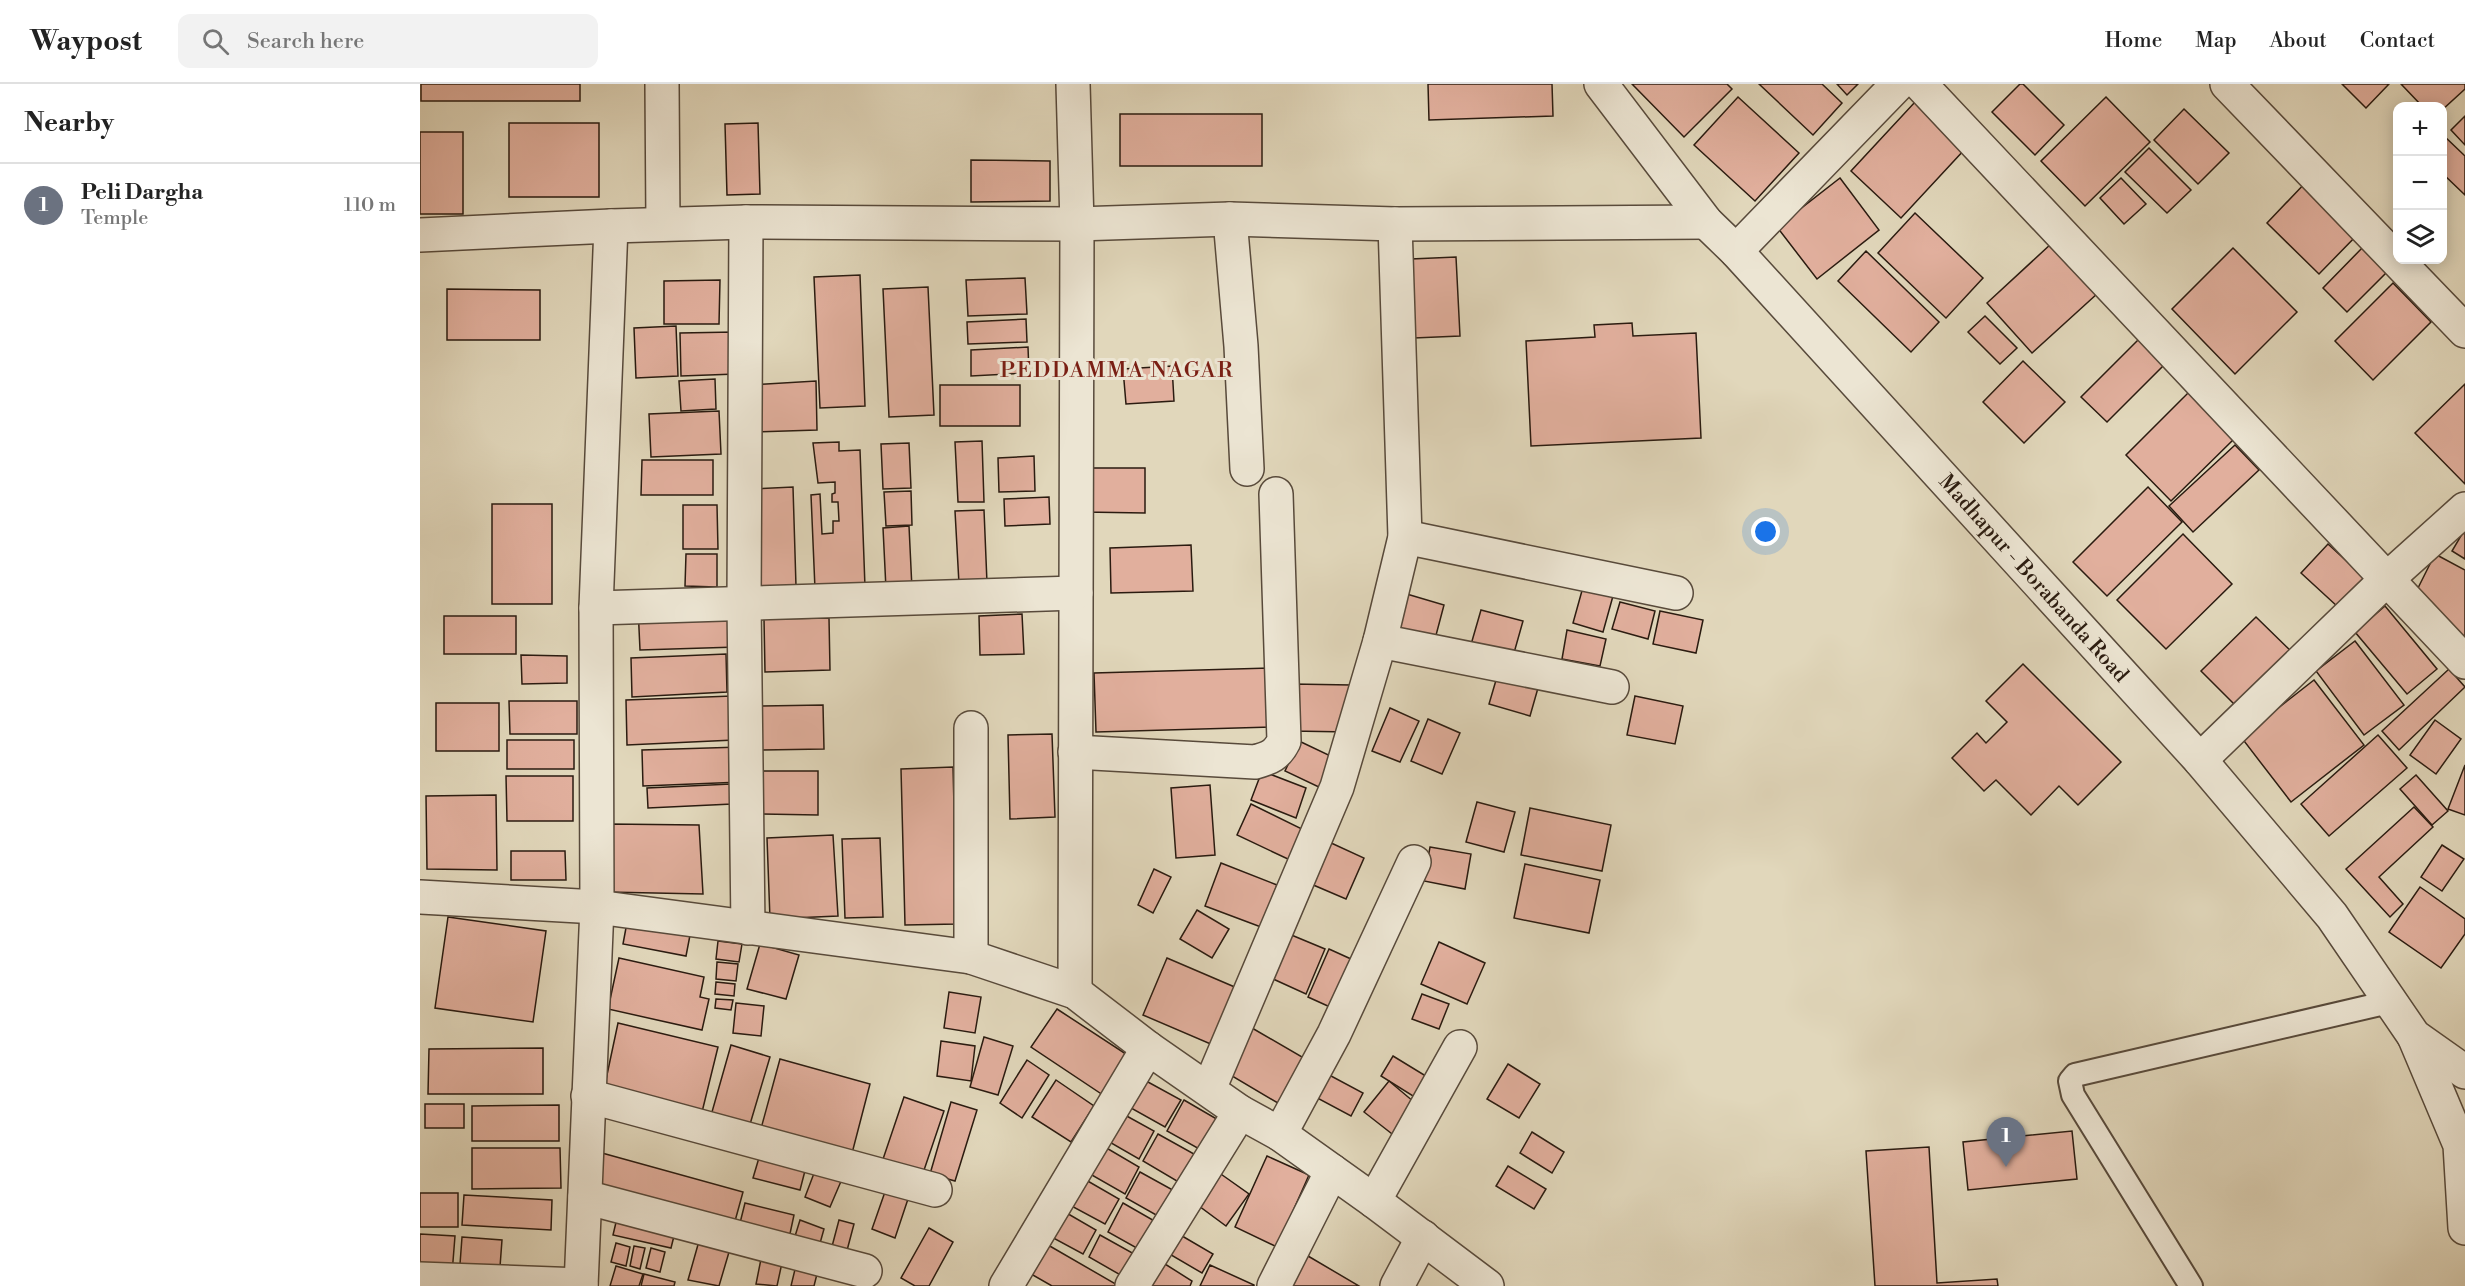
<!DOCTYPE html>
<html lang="en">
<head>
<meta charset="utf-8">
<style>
  body { margin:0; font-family:"Libre Bodoni",serif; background:#f2f2f2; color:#222 }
  .controls { position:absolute; right:18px; top:18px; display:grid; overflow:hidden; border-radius:12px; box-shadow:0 3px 15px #0003 }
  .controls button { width:54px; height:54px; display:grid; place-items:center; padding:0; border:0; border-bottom:2px solid #e0e0e0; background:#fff; color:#222; font:30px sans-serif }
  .you { position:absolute; left:1346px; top:448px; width:21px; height:21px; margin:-15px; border:4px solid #fff; border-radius:50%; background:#1a73e8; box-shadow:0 0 0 9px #1a73e833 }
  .badge { display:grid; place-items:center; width:39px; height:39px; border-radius:50%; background:#8f2418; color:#fff; font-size:20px; font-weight:700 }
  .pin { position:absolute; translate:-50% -50px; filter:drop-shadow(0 2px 3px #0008) }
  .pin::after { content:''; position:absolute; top:32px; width:21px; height:18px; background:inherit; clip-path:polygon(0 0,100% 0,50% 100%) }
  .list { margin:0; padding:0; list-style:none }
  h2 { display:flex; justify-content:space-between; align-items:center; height:78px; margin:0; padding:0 24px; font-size:26px }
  h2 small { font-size:20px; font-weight:400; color:#767676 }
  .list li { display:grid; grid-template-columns:39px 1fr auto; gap:18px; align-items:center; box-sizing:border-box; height:84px; padding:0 24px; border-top:2px solid #e0e0e0 }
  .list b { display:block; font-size:22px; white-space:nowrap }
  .list p { margin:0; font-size:20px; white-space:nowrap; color:#767676 }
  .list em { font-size:20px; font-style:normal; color:#767676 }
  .icon { flex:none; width:33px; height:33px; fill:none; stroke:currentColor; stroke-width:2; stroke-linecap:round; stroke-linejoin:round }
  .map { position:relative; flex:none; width:2045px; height:1202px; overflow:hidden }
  header { display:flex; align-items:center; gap:36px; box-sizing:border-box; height:84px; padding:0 30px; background:#fff; border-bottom:2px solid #e0e0e0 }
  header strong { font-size:28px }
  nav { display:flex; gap:33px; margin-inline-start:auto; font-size:21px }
  .search { width:420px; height:54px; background:#f2f2f2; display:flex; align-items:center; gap:15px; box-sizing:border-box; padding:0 21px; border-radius:12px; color:#767676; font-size:22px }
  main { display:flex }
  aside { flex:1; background:#fff }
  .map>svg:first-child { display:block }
  .building { fill:#e1af9d; stroke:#2a1b10; stroke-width:1.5 }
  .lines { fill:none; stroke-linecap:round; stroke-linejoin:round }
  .service-casing { stroke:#584a3b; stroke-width:26 }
  .minor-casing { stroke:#584a3b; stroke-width:36 }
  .service { stroke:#ece5d3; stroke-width:22 }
  .minor { stroke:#ece5d3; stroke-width:33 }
  .labels { text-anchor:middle; stroke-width:6; stroke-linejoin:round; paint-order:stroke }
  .street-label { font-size:21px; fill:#2a1b10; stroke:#ece5d3 }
  .neighbourhood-label { font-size:22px; letter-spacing:1.5px; fill:#7a1f14; stroke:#ece5d3 }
</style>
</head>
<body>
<header>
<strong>Waypost</strong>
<div class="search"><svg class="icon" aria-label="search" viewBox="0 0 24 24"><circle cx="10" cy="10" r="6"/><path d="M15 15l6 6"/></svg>Search here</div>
<nav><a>Home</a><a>Map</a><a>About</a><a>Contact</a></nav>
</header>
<main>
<aside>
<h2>Nearby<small></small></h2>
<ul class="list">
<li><span class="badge" style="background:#6b7280">1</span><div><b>Peli Dargha</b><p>Temple</p></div><em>110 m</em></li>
</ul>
</aside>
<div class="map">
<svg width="2045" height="1202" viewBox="0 0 2045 1202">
  <rect width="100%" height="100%" fill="#e1d7bb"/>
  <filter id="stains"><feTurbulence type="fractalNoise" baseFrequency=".00333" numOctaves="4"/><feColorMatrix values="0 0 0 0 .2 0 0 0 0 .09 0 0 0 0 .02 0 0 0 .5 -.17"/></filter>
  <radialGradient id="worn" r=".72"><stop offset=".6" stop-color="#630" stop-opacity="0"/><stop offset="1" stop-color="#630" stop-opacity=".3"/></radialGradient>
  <g class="building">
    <rect x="1" y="0" width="159" height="17"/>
    <path d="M1008,0H1132L1133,32L1009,36Z"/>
    <path d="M1212,0H1307L1312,5L1264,53Z"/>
    <path d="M1339,0H1402L1422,19L1393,51Z"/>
    <path d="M1417,0H1438L1427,11Z"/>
    <path d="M1600,0H1603L1644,41L1615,71L1572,28Z"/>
    <path d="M1922,0H1969L1946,24Z"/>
    <path d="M1981,0H2045V5L2022,26V22H2002Z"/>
    <path d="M1318,13L1379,69L1335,117L1274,61Z"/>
    <path d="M1686,13L1730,58L1665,122L1621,77Z"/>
    <path d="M1495,18L1545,65L1481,134L1431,87Z"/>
    <path d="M1764,25L1809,69L1778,100L1734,56Z"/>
    <rect x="700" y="30" width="142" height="52"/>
    <path d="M2045,32V61L2031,46Z"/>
    <rect x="89" y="39" width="90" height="74"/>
    <path d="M338,39L340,110L307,111L305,40Z"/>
    <rect x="0" y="48" width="43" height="82"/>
    <path d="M2023,51L2045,72V111L2022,89Z"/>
    <path d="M1729,64L1771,106L1747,129L1705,88Z"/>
    <path d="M551,76L630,77V117L551,118Z"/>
    <path d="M1420,94L1459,146L1397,195L1357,143Z"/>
    <path d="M1701,94L1726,120L1704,140L1680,114Z"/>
    <path d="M1887,97L1940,148L1899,190L1847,139Z"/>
    <path d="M1495,129L1563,194L1526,234L1458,169Z"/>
    <path d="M1632,159L1678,209L1612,269L1567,219Z"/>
    <path d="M1944,162L1969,186L1927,228L1903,204Z"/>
    <path d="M1813,164L1877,228L1815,290L1752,225Z"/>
    <path d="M1446,167L1519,238L1491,268L1418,197Z"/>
    <path d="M1036,173L1040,252L994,254L991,175Z"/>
    <path d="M440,191L445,322L400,324L394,193Z"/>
    <path d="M605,194L607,230L548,232L546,196Z"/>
    <path d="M300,196L299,240H244V197Z"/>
    <path d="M1973,199L2011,238L1953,296L1915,257Z"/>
    <path d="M508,203L514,331L469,333L463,205Z"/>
    <path d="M27,205L120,206V256H27Z"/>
    <path d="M1565,232L1597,264L1580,280L1548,248Z"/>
    <path d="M606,235L607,258L548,260L547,238Z"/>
    <path d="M1212,239L1213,252L1276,249L1281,354L1111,362L1106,257L1175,253L1174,241Z"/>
    <path d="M256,242L258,292L216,294L214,244Z"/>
    <path d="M315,248L316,290L261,292L260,249Z"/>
    <path d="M1719,255L1745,280L1687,338L1661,313Z"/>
    <path d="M608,263L609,289L551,292V266Z"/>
    <path d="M1603,277L1645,318L1604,359L1563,318Z"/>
    <path d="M752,282L754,317L706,320L703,285Z"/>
    <path d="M295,295L296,325L261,327L259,297Z"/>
    <path d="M396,297L397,346L331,348L329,301Z"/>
    <path d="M2045,300V400L1995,349Z"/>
    <rect x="520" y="301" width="80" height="41"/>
    <path d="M1769,308L1814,355L1751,417L1706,371Z"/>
    <path d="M299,327L301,370L231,373L229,330Z"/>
    <path d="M562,357L564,418H538L535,358Z"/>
    <path d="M419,358V367L440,366L445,503L395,505L391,411L400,410L402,450L413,449V437H419L418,418H412V410L415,409V398L398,399L393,359Z"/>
    <path d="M489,359L491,404L463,405L461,360Z"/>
    <path d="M1815,361L1839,386L1773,448L1749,422Z"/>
    <path d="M614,372L615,407L579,408L578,374Z"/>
    <path d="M222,376H293V411H221Z"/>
    <path d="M662,384H725V429L663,428Z"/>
    <path d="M373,403L376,502L335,503L332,405Z"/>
    <path d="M1728,403L1762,438L1687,512L1653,478Z"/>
    <path d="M491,407L492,441L466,442L464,408Z"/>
    <path d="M629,413L630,440L585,442L584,415Z"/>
    <rect x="72" y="420" width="60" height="100"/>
    <path d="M263,421H297L298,465H263Z"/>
    <path d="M564,426L567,499L539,500L535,427Z"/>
    <path d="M489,442L492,505H466L463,444Z"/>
    <path d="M2045,445V475L2032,467Z"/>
    <path d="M1763,450L1812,500L1746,565L1697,516Z"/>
    <path d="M1908,460L1945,494L1918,523L1881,489Z"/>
    <path d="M771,461L773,507L691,509L690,464Z"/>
    <path d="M266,470H297V503L265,502Z"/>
    <path d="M2015,470L2045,486V556L1994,512Z"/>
    <path d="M1163,503L1193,512L1183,548L1153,539Z"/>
    <path d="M980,508L1024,521L1015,555L970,542Z"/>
    <path d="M1200,518L1235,527L1228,555L1192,545Z"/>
    <path d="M316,521L317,563L220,566L218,523Z"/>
    <path d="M1965,522L2017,585L1987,610L1935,548Z"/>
    <path d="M1061,526L1103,537L1092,576L1050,564Z"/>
    <path d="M1240,527L1283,536L1276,569L1233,560Z"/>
    <path d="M602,530L604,570L560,571L559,532Z"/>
    <rect x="24" y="532" width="72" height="38"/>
    <path d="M1836,533L1879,575L1824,630L1781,587Z"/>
    <path d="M409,534L410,586L345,588L344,535Z"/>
    <path d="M1147,546L1186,555L1180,582L1142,575Z"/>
    <path d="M1935,557L1984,621L1944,651L1896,587Z"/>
    <path d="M306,570L307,608L212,613L211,574Z"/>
    <path d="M101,571L147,572V599L102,600Z"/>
    <path d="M1603,580L1701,678L1658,721L1639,702L1611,731L1576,696L1564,707L1532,674L1557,649L1566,659L1587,638L1566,617Z"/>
    <path d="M850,584L852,643L676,648L674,589Z"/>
    <path d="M2029,585L2045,603L1979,666L1962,647Z"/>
    <path d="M1079,586L1120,597L1110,632L1069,620Z"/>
    <path d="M1894,596L1944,661L1871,718L1821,653Z"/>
    <path d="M872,600L931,601L930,648L871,647Z"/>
    <path d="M312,612L314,656L207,661L206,616Z"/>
    <path d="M1215,612L1263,622L1255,660L1207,651Z"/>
    <path d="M89,617H157V650H90Z"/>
    <rect x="16" y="619" width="63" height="48"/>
    <path d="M403,621L404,665L341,666V622Z"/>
    <path d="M970,624L999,637L980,678L952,667Z"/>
    <path d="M1008,635L1040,649L1022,690L991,677Z"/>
    <path d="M2015,636L2041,655L2016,690L1990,671Z"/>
    <path d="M632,650L635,733L590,735L588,651Z"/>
    <path d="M1958,651L1987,684L1909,752L1881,720Z"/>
    <rect x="87" y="656" width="67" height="29"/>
    <path d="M879,657L917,675L903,705L865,687Z"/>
    <path d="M321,663L322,698L223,702L222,666Z"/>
    <path d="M2045,681V731L2028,725Z"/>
    <path d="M533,683L537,840L485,841L481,685Z"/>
    <path d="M336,687H398V731L336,730Z"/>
    <path d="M842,687L886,704L876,734L831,716Z"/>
    <path d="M1996,691L2028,727L2012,741L1980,705Z"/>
    <path d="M86,692H153V737H87Z"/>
    <path d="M311,700L312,720L228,724L227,704Z"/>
    <path d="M790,701L795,771L756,774L751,704Z"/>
    <path d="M76,711L77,786L7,785L6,712Z"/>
    <path d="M1057,718L1095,728L1084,768L1046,758Z"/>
    <path d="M831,720L884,746L870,776L817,751Z"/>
    <path d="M1994,723L2013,743L1959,793L1983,820L1970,833L1926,785Z"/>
    <path d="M1110,724L1191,741L1182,787L1101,771Z"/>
    <path d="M188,740L279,741L283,810L186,808Z"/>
    <path d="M413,751L418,832L350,835L347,754Z"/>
    <path d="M460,754L463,833L425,834L422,755Z"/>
    <path d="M909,758L944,774L926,815L891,800Z"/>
    <path d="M2022,761L2044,775L2022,807L2001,793Z"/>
    <path d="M1010,763L1051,770L1045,805L1004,797Z"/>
    <path d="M91,767H145L146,796H91Z"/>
    <path d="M801,779L857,801L841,843L785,822Z"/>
    <path d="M1105,780L1180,796L1169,849L1094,834Z"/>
    <path d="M734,785L751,793L733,829L718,821Z"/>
    <path d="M2000,803L2045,835V850L2021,884L1969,848Z"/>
    <path d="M777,826L809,845L792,874L760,855Z"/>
    <path d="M28,833L126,847L113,938L15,924Z"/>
    <path d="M208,833L271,846L266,872L203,860Z"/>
    <path d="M869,850L905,865L886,910L851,894Z"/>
    <path d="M298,857L322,860L319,878L296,875Z"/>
    <path d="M1019,858L1065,879L1047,920L1001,900Z"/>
    <path d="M340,860L379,871L366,915L327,905Z"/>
    <path d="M909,865L942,880L921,928L888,913Z"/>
    <path d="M199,874L284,893L280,913L289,915L282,946L188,925Z"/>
    <path d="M747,874L824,907L800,964L723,931Z"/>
    <path d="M297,878L318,880L316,897L296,895Z"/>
    <path d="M296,898L315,900L314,912L295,910Z"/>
    <path d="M529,908L561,913L555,949L524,944Z"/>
    <path d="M1002,910L1029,920L1019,945L992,935Z"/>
    <path d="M296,915L313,916L311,926L295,924Z"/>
    <path d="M316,919L344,922L341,952L313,949Z"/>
    <path d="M637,925L709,972L683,1011L611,963Z"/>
    <path d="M198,939L298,963L282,1028L184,1005Z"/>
    <path d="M832,944L889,977L863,1022L807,989Z"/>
    <path d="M564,953L593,962L578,1011L550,1003Z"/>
    <path d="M521,957L555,962L551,997L517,992Z"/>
    <path d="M311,961L350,973L328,1047L290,1035Z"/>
    <path d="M123,964V1010H8L9,965Z"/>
    <path d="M973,972L1014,997L1001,1017L961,992Z"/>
    <path d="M360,975L450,1000L430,1077L339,1052Z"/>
    <path d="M607,976L629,991L602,1034L580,1019Z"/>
    <path d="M1088,980L1120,1000L1099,1034L1067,1015Z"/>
    <path d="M898,985L943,1009L931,1032L886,1008Z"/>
    <path d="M717,992L761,1016L745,1043L702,1019Z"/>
    <path d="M636,996L674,1022L651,1058L612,1033Z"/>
    <path d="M969,997L1000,1023L976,1053L944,1028Z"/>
    <path d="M484,1013L524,1027L500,1098L460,1084Z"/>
    <path d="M764,1016L807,1041L790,1071L747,1047Z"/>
    <path d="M531,1018L557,1026L535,1097L510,1090Z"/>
    <rect x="5" y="1020" width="39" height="24"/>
    <path d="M139,1021V1057H52V1022Z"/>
    <path d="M694,1025L734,1047L719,1075L679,1052Z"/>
    <path d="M1652,1047L1657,1095L1548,1106L1543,1058Z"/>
    <path d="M1112,1048L1144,1068L1132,1089L1100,1069Z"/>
    <path d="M738,1050L783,1075L767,1103L723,1077Z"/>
    <path d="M678,1059L719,1083L705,1110L663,1086Z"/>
    <path d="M1509,1063L1517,1199L1577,1195L1578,1202H1455L1446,1067Z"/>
    <path d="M52,1064H140L141,1104L52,1105Z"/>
    <path d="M341,1067L387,1079L380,1106L333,1094Z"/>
    <path d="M182,1069L323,1108L312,1148L171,1109Z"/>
    <path d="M847,1072L889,1091L857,1163L815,1143Z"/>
    <path d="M1088,1082L1126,1105L1114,1125L1076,1102Z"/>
    <path d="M396,1084L422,1095L410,1123L385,1113Z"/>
    <path d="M720,1088L760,1110L745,1136L706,1114Z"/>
    <path d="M798,1088L829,1110L806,1142L775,1119Z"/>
    <path d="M659,1092L699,1115L685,1140L644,1118Z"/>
    <path d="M466,1105L489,1112L475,1154L452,1145Z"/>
    <rect x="0" y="1109" width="38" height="34"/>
    <path d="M44,1111L132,1116L131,1146L42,1141Z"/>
    <path d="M325,1119L374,1131L368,1159L318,1147Z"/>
    <path d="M703,1119L738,1139L722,1167L688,1148Z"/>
    <path d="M638,1124L676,1146L663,1170L624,1149Z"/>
    <path d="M198,1130L256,1144L251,1164L193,1151Z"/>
    <path d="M380,1136L404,1145L397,1170L372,1162Z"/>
    <path d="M419,1136L434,1140L425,1174L410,1170Z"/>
    <path d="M509,1144L533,1158L509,1202H495L481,1194Z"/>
    <path d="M757,1149L793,1170L782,1189L746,1168Z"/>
    <path d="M0,1150L35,1152L32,1190L0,1188Z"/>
    <path d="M281,1150L312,1158L299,1202L268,1196Z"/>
    <path d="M680,1151L716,1171L704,1193L669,1173Z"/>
    <path d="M42,1153L82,1156L79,1196L39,1194Z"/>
    <path d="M196,1159L210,1163L206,1182L191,1178Z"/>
    <path d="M628,1161L699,1202H632L611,1190Z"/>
    <path d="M214,1162L225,1164L220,1185L210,1182Z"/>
    <path d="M231,1164L245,1168L240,1188L226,1184Z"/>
    <path d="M342,1170L363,1174L357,1202L336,1200Z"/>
    <path d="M888,1172L939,1202H870Z"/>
    <path d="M737,1175L772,1197L770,1202H724Z"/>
    <path d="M377,1177L399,1182L394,1202H371Z"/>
    <path d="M790,1181L834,1201V1202H780Z"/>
    <path d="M196,1182L223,1190L219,1202H190Z"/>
    <path d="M224,1190L255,1198L254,1202H221Z"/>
  </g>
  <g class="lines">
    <defs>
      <path id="service" d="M1771,1202L1653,1011L1650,997L1655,991L1969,918"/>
      <g id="minor">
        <path d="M242,0L243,140"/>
        <path d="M653,0L657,140L655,908"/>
        <path d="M1181,0L1286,138L1316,167L1780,676L1912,832L1994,952L2045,988"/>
        <path d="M1500,0L2045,578"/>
        <path d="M1807,0L2045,247"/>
        <path d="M810,135L821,262L827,385"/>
        <path d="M326,138L324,519L328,844"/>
        <path d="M0,151L191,142L326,138L657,140L810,135L975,140L1286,138"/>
        <path d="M1316,167L1478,0"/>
        <path d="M985,453L1256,509"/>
        <path d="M176,524L656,509"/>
        <path d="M960,557L1192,603"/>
        <path d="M655,668L835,678C850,674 857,671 864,657L856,410"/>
        <path d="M1780,676L1966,496L2045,425"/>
        <path d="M0,813L177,823L551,873L655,908L728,964L820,1028L860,1050L954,1117L1067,1202"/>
        <path d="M551,873V644"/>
        <path d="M1994,952L2040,1061L2045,1144"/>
        <path d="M789,1005L917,703L960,557L985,453L975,140"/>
        <path d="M168,1012L515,1106"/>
        <path d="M860,1050L914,950L994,778"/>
        <path d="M165,1113L445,1187"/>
        <path d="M954,1117L1040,963"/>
        <path d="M0,1195L161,1201"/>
        <path d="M161,1202L177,823L176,524L191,142"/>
        <path d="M586,1202L728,964"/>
        <path d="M712,1202L820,1028"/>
        <path d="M854,1202L912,1087"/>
        <path d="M977,1202L1003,1153"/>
      </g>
    </defs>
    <use href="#service" class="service-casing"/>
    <use href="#minor" class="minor-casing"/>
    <use href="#service" class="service"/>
    <use href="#minor" class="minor"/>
  </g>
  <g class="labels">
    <g class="street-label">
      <text transform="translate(1614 494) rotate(48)" y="7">Madhapur - Borabanda Road</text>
    </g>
    <g class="neighbourhood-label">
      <text x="697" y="293">PEDDAMMA NAGAR</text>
    </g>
  </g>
  <rect width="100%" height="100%" filter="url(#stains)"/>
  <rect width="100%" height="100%" fill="url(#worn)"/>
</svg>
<div class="controls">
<button>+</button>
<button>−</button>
<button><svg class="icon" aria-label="layers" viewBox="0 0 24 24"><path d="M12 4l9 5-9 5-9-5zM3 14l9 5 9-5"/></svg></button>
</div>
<div class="you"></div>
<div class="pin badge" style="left:1586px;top:1083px;background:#6b7280">1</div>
</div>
</main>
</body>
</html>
